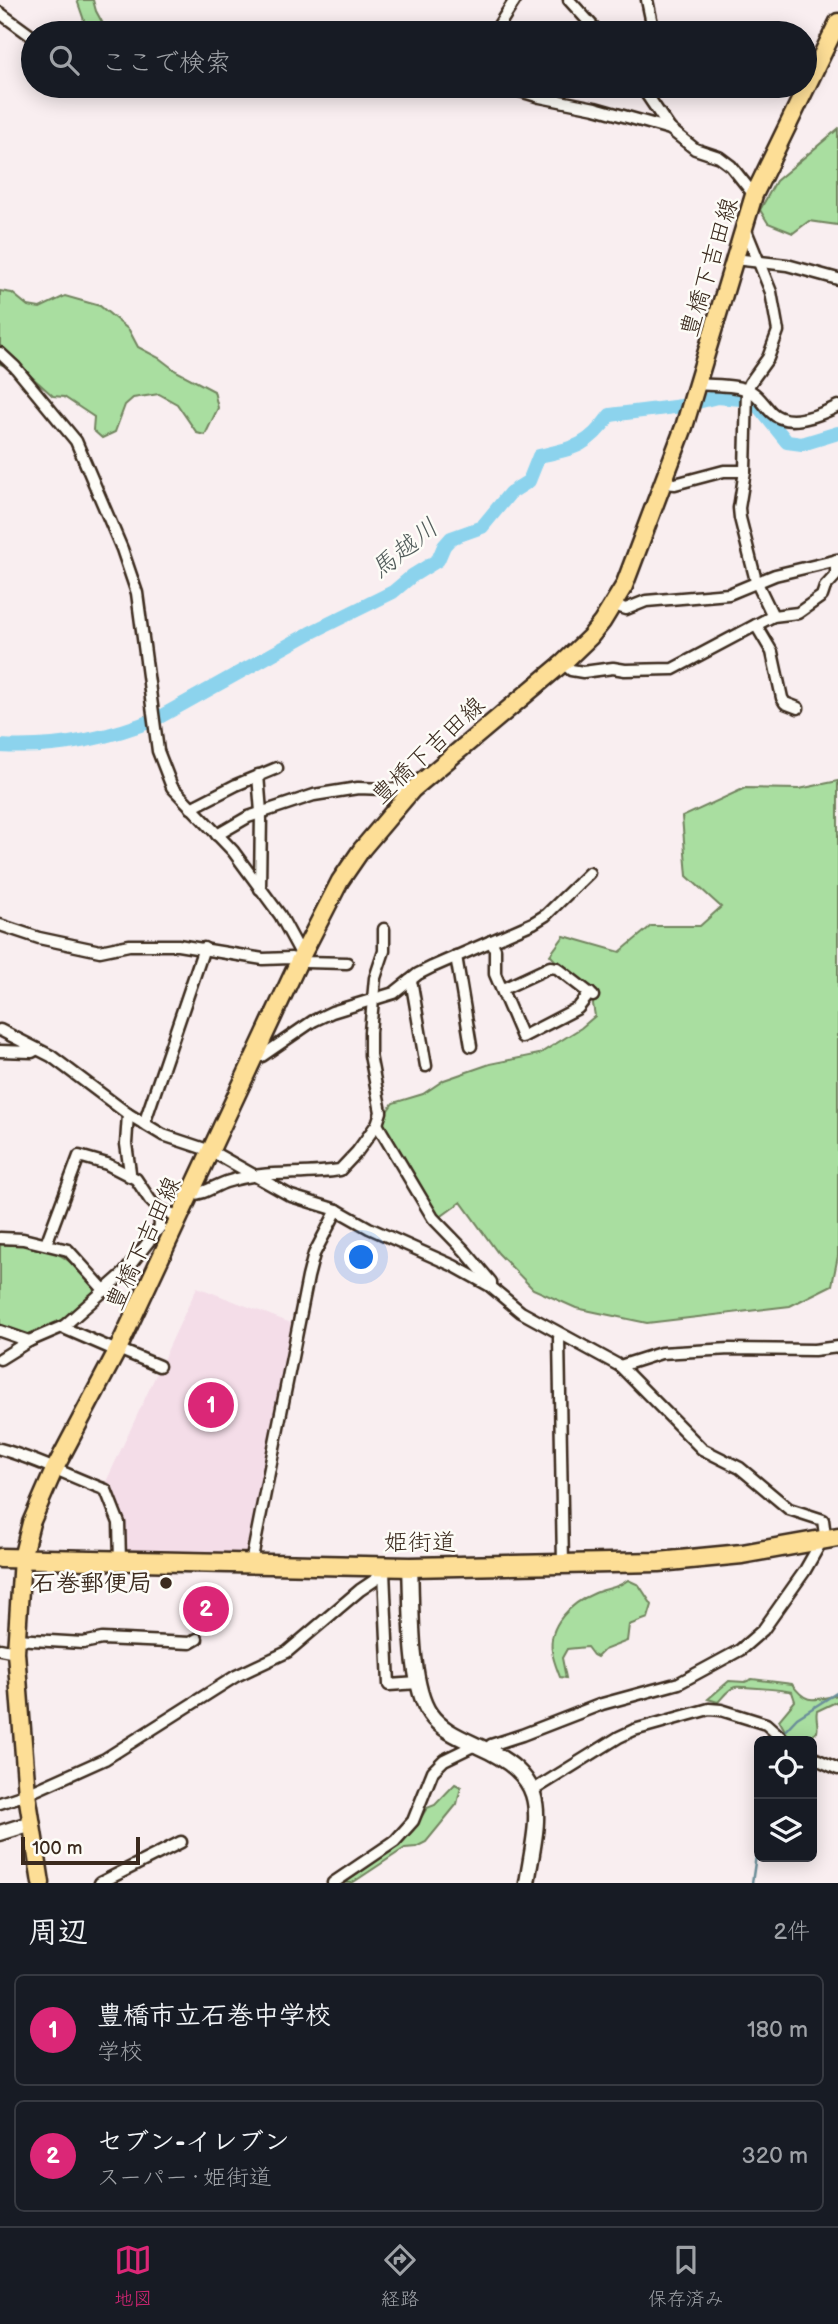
<!DOCTYPE html>
<html lang="ja">
<head>
<meta charset="utf-8">
<style>
  body { margin:0; font-family:"Balsamiq Sans","Klee One",sans-serif; background:#242831; color:#f1f3f6 }
  .controls { position:absolute; right:21px; bottom:21px; display:grid; overflow:hidden; border-radius:10px; box-shadow:0 4px 18px #0003 }
  .controls button { width:63px; height:63px; display:grid; place-items:center; padding:0; border:0; border-bottom:2px solid #363941; background:#171b24; color:#f1f3f6; font:35px sans-serif }
  .scale { position:absolute; left:21px; bottom:18px; width:119px; box-sizing:border-box; padding-left:7px; border:4px solid #3b2a1e; border-top:0; font-size:19px; line-height:24px; white-space:nowrap; color:#3b2a1e; -webkit-text-stroke:5px #fdfcf7; paint-order:stroke }
  .you { position:absolute; left:362px; top:1258px; width:24px; height:24px; margin:-18px; border:5px solid #fff; border-radius:50%; background:#1a73e8; box-shadow:0 0 0 10px #1a73e833 }
  .badge { display:grid; place-items:center; width:46px; height:46px; border-radius:50%; background:#db2777; color:#fff; font-size:23px; font-weight:700 }
  .pin { position:absolute; translate:-50% -50%; border:4px solid #fff; box-shadow:0 2px 7px #0006 }
  .list { margin:0; padding:0; list-style:none }
  h2 { display:flex; justify-content:space-between; align-items:center; height:91px; margin:0; padding:0 28px; font-size:30px }
  h2 small { font-size:23px; font-weight:400; color:#9ea1a6 }
  .list li { display:grid; grid-template-columns:46px 1fr auto; gap:21px; align-items:center; box-sizing:border-box; height:112px; margin:0 14px 14px; padding:0 14px; border:2px solid #363941; border-radius:10px }
  .list b { display:block; font-size:26px; white-space:nowrap }
  .list p { margin:0; font-size:23px; white-space:nowrap; color:#9ea1a6 }
  .list em { font-size:23px; font-style:normal; color:#9ea1a6 }
  .icon { flex:none; width:38px; height:38px; fill:none; stroke:currentColor; stroke-width:2; stroke-linecap:round; stroke-linejoin:round }
  .map { position:relative; flex:none; width:838px; height:1883px; overflow:hidden }
  .search { position:absolute; background:#171b24; box-shadow:0 4px 18px #0003; left:21px; right:21px; top:21px; height:77px; display:flex; align-items:center; gap:18px; box-sizing:border-box; padding:0 24px; border-radius:38px; color:#9ea1a6; font-size:26px }
  .sheet { height:343px; background:#171b24 }
  nav { display:flex; justify-content:space-around; align-items:center; box-sizing:border-box; height:98px; border-top:2px solid #363941; background:#171b24; font-size:19px; color:#9ea1a6 }
  nav a { display:grid; justify-items:center; gap:4px }
  nav .on { color:#db2777 }
  .map>svg:first-child { display:block }
  .built { fill:#f4dde8 }
  .green { fill:#a9dea0; stroke:#72845f; stroke-width:2 }
  .lines { fill:none; stroke-linecap:round; stroke-linejoin:round }
  .stream { stroke:#6c8f9a; stroke-width:2.5 }
  .river { stroke:#8cd3ed; stroke-width:14 }
  .street-casing { stroke:#3b2a1e; stroke-width:15 }
  .secondary-casing { stroke:#3b2a1e; stroke-width:19 }
  .primary-casing { stroke:#3b2a1e; stroke-width:21 }
  .highway-casing { stroke:#3b2a1e; stroke-width:23 }
  .street { stroke:#fdfcf7; stroke-width:10 }
  .secondary { stroke:#fdfcf7; stroke-width:14 }
  .primary { stroke:#fdde96; stroke-width:16 }
  .highway { stroke:#fdde96; stroke-width:18 }
  .poi-dot { fill:#3b2a1e; stroke:#fdfcf7; stroke-width:2.5 }
  .labels { text-anchor:middle; stroke-width:5; stroke-linejoin:round; paint-order:stroke }
  .street-label { font-size:24px; fill:#3b2a1e; stroke:#fdfcf7 }
  .poi-label { font-size:24px; font-weight:bold; fill:#3b2a1e; stroke:#fdfcf7; text-anchor:end }
  .water-label { font-size:26px; font-style:italic; fill:#535d5c; stroke:#fdfcf7 }
</style>
</head>
<body>
<div class="map">
<svg width="838" height="1883" viewBox="0 0 838 1883">
  <rect width="100%" height="100%" fill="#f9eef0"/>
  <filter id="ink" filterUnits="userSpaceOnUse"><feTurbulence type="fractalNoise" baseFrequency=".0143" numOctaves="2"/><feDisplacementMap in="SourceGraphic" scale="14" xChannelSelector="R" yChannelSelector="G"/><feConvolveMatrix kernelMatrix="1 2 1 2 8 2 1 2 1" color-interpolation-filters="sRGB"/></filter>
  <g filter="url(#ink)">
    <path class="built" d="M197,1287L296,1325L248,1556L123,1552L104,1486Z"/>
    <g class="green">
      <path d="M77,0H93L96,11L108,33H86L87,29Z"/>
      <path d="M838,129V225L809,221L793,233L768,223L760,210L776,181Z"/>
      <path d="M0,291L12,293L28,306L40,308L65,296L100,306L129,330L138,347L159,358L176,371L214,391L218,408L205,435L197,433L177,404L159,394L133,398L125,405L115,432L102,438L93,430L94,417L64,397L53,396L13,360L3,365L0,364Z"/>
      <path d="M838,781V1256L832,1285L790,1306L647,1323L576,1308L533,1289L498,1253L461,1202L439,1218L403,1155L380,1121L393,1103L423,1094L444,1080L490,1064L539,1054L581,1028L595,1016L591,992L573,980L550,955L564,936L620,952L651,926H700L721,907L687,876L682,817L745,788L799,789Z"/>
      <path d="M0,1244C52,1244 68,1254 100,1293L61,1325L30,1338L0,1328Z"/>
      <path d="M628,1580L639,1585L652,1605L648,1618L629,1625L627,1641L604,1650L597,1657L593,1655L587,1647L567,1649L562,1658L566,1678L560,1677C557,1669 553,1660 552,1651C548,1625 571,1603 593,1594C605,1588 617,1589 628,1580Z"/>
      <path d="M752,1679L792,1684C807,1706 815,1699 838,1695V1701L817,1711C815,1718 819,1724 817,1732L800,1741L788,1736L779,1720L795,1701L792,1692C787,1690 738,1686 735,1687C728,1689 723,1697 718,1702L708,1699L729,1681L745,1682Z"/>
      <path d="M455,1784L461,1787L457,1804L426,1842L416,1847L405,1848L352,1883H345C375,1861 408,1842 427,1808L435,1805Z"/>
    </g>
    <g class="lines">
      <g class="stream">
        <path d="M782,1734L797,1718L838,1692"/>
        <path d="M752,1883L759,1835"/>
      </g>
      <path class="river" d="M0,746C53,749 107,739 156,719L310,633L393,592L412,576L438,560L444,546L451,538L482,527L510,493L529,481L539,456C576,448 588,446 610,415L682,406L717,397L753,400L787,442L802,444L838,433"/>
      <defs>
        <g id="street">
          <path d="M569,0L599,33"/>
          <path d="M647,0L654,33"/>
          <path d="M0,13L33,37"/>
          <path d="M494,33L515,0"/>
          <path d="M504,86L540,97L595,108L670,129L695,149L719,157L731,166L754,195"/>
          <path d="M641,86L670,129"/>
          <path d="M745,228L771,292L778,331L768,358L750,383L747,390L745,471L739,508L740,518L756,581L773,616"/>
          <path d="M734,259L787,265L838,279"/>
          <path d="M0,353L15,367L76,441L122,549L137,593L158,751L172,787L233,851L280,915L299,950L303,953"/>
          <path d="M697,384C714,386 737,384 752,392C760,397 764,405 771,412C788,429 820,415 838,406"/>
          <path d="M664,483L675,484L724,471H745"/>
          <path d="M613,605L626,609L646,601L729,594L775,575L838,560"/>
          <path d="M756,625L772,652L782,698L785,703L798,708"/>
          <path d="M563,663L571,670L583,672L613,668L625,670L673,669L773,616L798,613L822,596L825,587L836,575V560"/>
          <path d="M258,775L261,812L260,889"/>
          <path d="M191,808L236,785L277,768"/>
          <path d="M217,835L248,817L314,795L358,788L412,790"/>
          <path d="M0,925L39,938L100,951L129,945H178L263,959L291,958L305,962L347,963"/>
          <path d="M491,941L495,949V974L522,1037L578,1008L590,993"/>
          <path d="M456,956L471,1046"/>
          <path d="M409,981L412,985L426,1066"/>
          <path d="M503,989L550,967L557,968L593,996"/>
          <path d="M0,1030L51,1056L128,1114L163,1135L211,1151L291,1196L337,1210L369,1228L454,1266L490,1286"/>
          <path d="M0,1051L32,1052L37,1049"/>
          <path d="M255,1055L262,1056L313,1021L332,1012L394,993L418,974L432,967L533,923L546,915L589,873"/>
          <path d="M128,1114L126,1144L130,1172L129,1176"/>
          <path d="M144,1124L204,948"/>
          <path d="M377,1124L433,1218L465,1251L491,1282V1287L521,1312L620,1366L702,1449L740,1468L789,1509L823,1520L825,1535L804,1572L763,1630L740,1650L679,1683L602,1704L522,1735L491,1745L487,1750"/>
          <path d="M191,1194C203,1195 214,1186 226,1182C263,1170 301,1176 340,1170L357,1152L377,1124L381,1112L370,1055V1032L375,978L384,951V929"/>
          <path d="M0,1238L23,1239L68,1250L105,1291"/>
          <path d="M46,1244L79,1156L107,1164L136,1179L150,1200L159,1209L180,1217"/>
          <path d="M64,1326L66,1329L117,1351"/>
          <path d="M0,1331L29,1341"/>
          <path d="M561,1336L559,1338L563,1564"/>
          <path d="M118,1349L159,1366"/>
          <path d="M0,1359L29,1341L64,1326L124,1273L160,1227L159,1209"/>
          <path d="M620,1366L661,1353L730,1349L814,1350L838,1347"/>
          <path d="M0,1449C37,1459 71,1477 106,1490L119,1523L120,1560"/>
          <path d="M251,1563L308,1277L314,1254L337,1210"/>
          <path d="M384,1571L389,1685L418,1683"/>
          <path d="M16,1639L83,1643L102,1639L190,1643L197,1639"/>
          <path d="M0,1649L16,1652"/>
          <path d="M812,1757L838,1769"/>
          <path d="M532,1791L619,1737L634,1730L709,1709L721,1710L766,1724L785,1741"/>
          <path d="M0,1803L27,1794L105,1759L236,1676L287,1652L360,1590L384,1574"/>
          <path d="M100,1883L181,1842"/>
          <path d="M333,1883L395,1841L413,1821L433,1771L444,1760L475,1745"/>
        </g>
        <g id="secondary">
          <path d="M410,1567C412,1605 409,1684 430,1714C441,1730 461,1738 478,1746C553,1779 538,1814 527,1883"/>
          <path d="M0,1833L32,1823"/>
        </g>
        <path id="primary" d="M41,1883L27,1794L16,1652L22,1558L31,1523L54,1470L118,1349L299,961L340,881L362,849L412,790L563,663L590,637L602,622L624,586L684,427L754,195L838,22"/>
        <path id="highway" d="M0,1558L410,1567L659,1562L742,1554L838,1537"/>
      </defs>
      <use href="#street" class="street-casing"/>
      <use href="#secondary" class="secondary-casing"/>
      <use href="#primary" class="primary-casing"/>
      <use href="#highway" class="highway-casing"/>
      <use href="#street" class="street"/>
      <use href="#secondary" class="secondary"/>
      <use href="#primary" class="primary"/>
      <use href="#highway" class="highway"/>
    </g>
  </g>
  <circle class="poi-dot" cx="166" cy="1583" r="7"/>
  <g class="labels">
    <g class="street-label">
      <text transform="translate(709 267) rotate(-73)" y="8">豊橋下吉田線</text>
      <text transform="translate(428 750) rotate(-43)" y="8">豊橋下吉田線</text>
      <text transform="translate(143 1243) rotate(-65)" y="8">豊橋下吉田線</text>
      <text x="420" y="1550">姫街道</text>
    </g>
    <g class="poi-label">
      <text x="152" y="1591">石巻郵便局</text>
    </g>
    <g class="water-label">
      <text transform="translate(404 548) rotate(-39)" y="9">馬越川</text>
    </g>
  </g>
</svg>
<div class="controls">
<button><svg class="icon" aria-label="locate" viewBox="0 0 24 24"><circle cx="12" cy="12" r="6"/><path d="M12 2v4M12 18v4M2 12h4M18 12h4"/></svg></button>
<button><svg class="icon" aria-label="layers" viewBox="0 0 24 24"><path d="M12 4l9 5-9 5-9-5zM3 14l9 5 9-5"/></svg></button>
</div>
<div class="scale">100 m</div>
<div class="you"></div>
<div class="pin badge" style="left:211px;top:1405px">1</div>
<div class="pin badge" style="left:206px;top:1609px">2</div>
<div class="search"><svg class="icon" aria-label="search" viewBox="0 0 24 24"><circle cx="10" cy="10" r="6"/><path d="M15 15l6 6"/></svg>ここで検索</div>
</div>
<section class="sheet">
<h2>周辺<small>2件</small></h2>
<ul class="list">
<li><span class="badge">1</span><div><b>豊橋市立石巻中学校</b><p>学校</p></div><em>180 m</em></li>
<li><span class="badge">2</span><div><b>セブン-イレブン</b><p>スーパー · 姫街道</p></div><em>320 m</em></li>
</ul>
</section>
<nav>
<a class="on"><svg class="icon" aria-label="map" viewBox="0 0 24 24"><path d="M3 6l6-2 6 2 6-2v14l-6 2-6-2-6 2zM9 4v14M15 6v14"/></svg>地図</a>
<a><svg class="icon" aria-label="directions" viewBox="0 0 24 24"><path d="M12 3l9 9-9 9-9-9zM9 14v-3h6M13 9l2 2-2 2"/></svg>経路</a>
<a><svg class="icon" aria-label="saved" viewBox="0 0 24 24"><path d="M7 4h10v16l-5-4-5 4z"/></svg>保存済み</a>
</nav>
</body>
</html>
